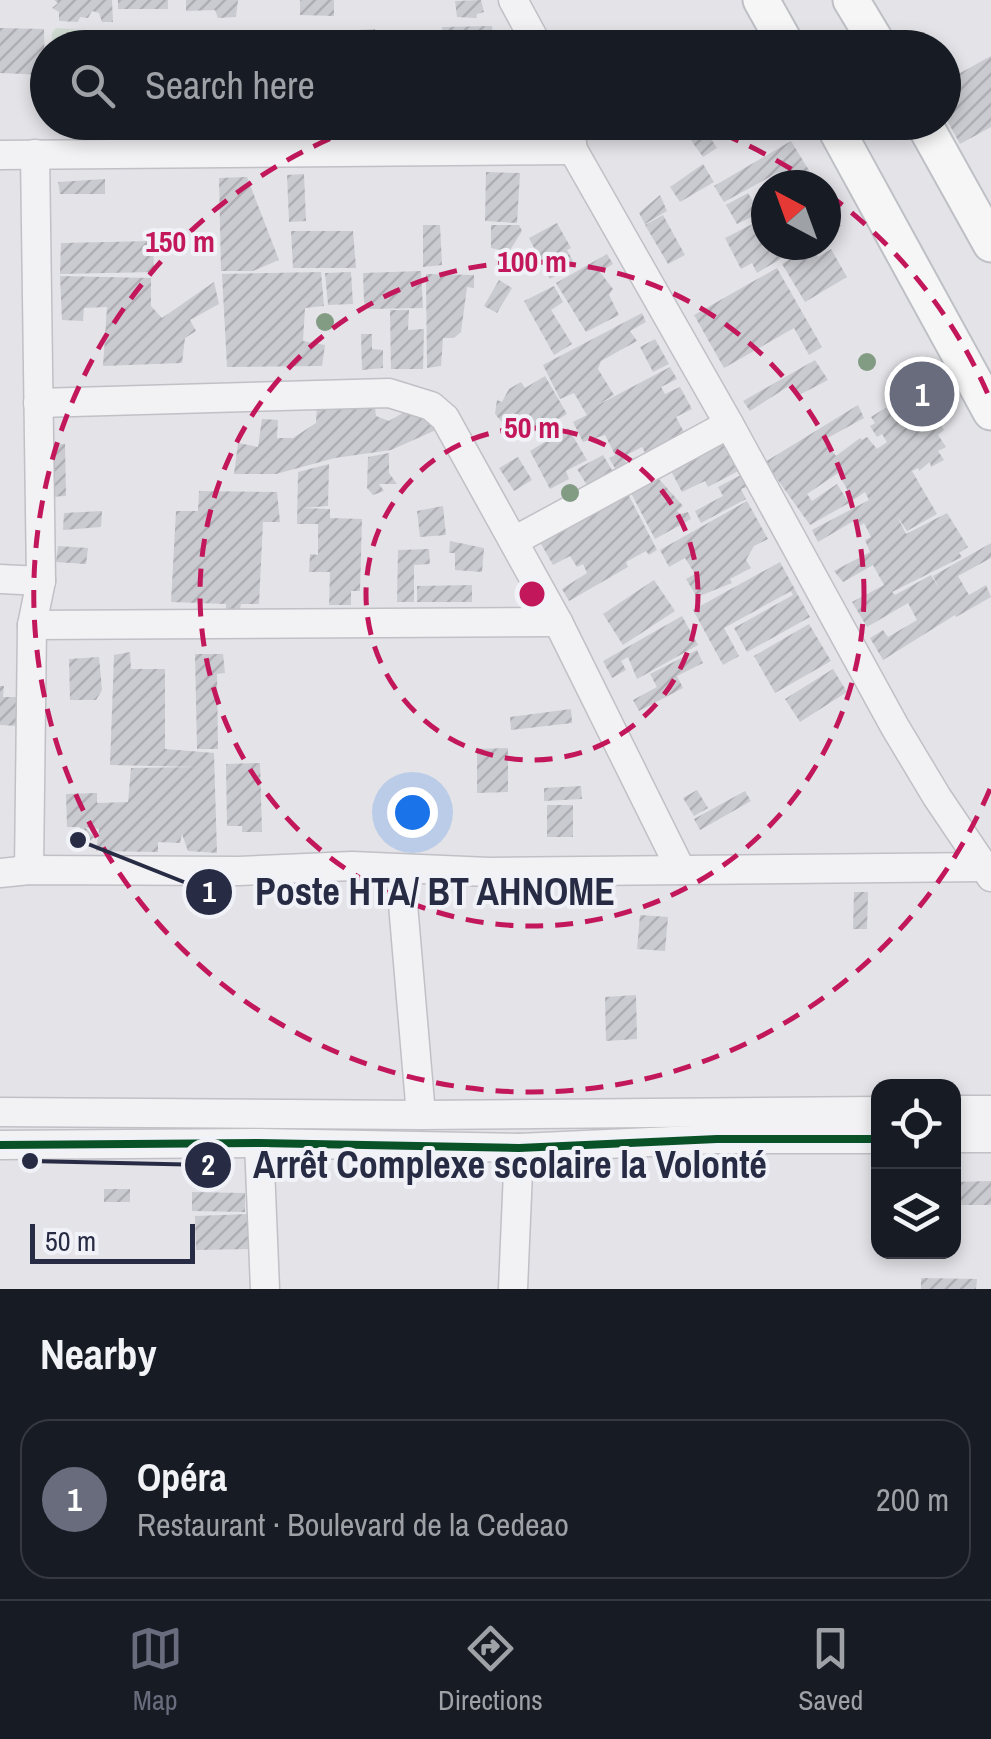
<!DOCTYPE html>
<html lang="en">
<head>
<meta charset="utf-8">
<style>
  body { margin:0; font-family:"Archivo Narrow",sans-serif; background:#20242c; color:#f1f3f6 }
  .controls { position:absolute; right:30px; bottom:30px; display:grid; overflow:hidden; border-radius:20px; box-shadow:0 5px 15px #0003 }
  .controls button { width:90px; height:90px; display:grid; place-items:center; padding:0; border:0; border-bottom:2px solid #363941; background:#171b24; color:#f1f3f6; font:50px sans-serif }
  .compass { position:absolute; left:751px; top:170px; width:90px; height:90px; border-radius:50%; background:#171b24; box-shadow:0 5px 15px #0003; rotate:319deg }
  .scale { position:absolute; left:30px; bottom:25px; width:165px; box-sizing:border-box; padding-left:10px; border:5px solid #272c44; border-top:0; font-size:28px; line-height:35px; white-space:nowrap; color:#272c44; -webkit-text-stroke:8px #f0f2f8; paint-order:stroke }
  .you { position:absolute; left:412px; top:812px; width:35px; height:35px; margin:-25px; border:8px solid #fff; border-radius:50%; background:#1a73e8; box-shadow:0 0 0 15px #1a73e833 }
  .badge { display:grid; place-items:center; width:65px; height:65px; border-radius:50%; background:#696c7d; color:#fff; font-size:32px; font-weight:700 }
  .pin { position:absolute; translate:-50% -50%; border:5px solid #fff; box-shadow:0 2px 10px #0006 }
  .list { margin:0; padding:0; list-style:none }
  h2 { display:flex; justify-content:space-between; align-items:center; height:130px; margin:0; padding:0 40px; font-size:42px }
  h2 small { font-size:32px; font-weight:400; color:#9ea1a6 }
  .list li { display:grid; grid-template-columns:65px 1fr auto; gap:30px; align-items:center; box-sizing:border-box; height:160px; margin:0 20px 20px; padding:0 20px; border:2px solid #363941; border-radius:30px }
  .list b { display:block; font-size:38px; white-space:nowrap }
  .list p { margin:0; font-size:32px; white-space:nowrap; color:#9ea1a6 }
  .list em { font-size:32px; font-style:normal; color:#9ea1a6 }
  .icon { flex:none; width:55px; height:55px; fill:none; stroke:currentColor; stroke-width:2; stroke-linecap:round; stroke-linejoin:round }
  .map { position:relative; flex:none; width:991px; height:1289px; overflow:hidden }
  .search { position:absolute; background:#171b24; box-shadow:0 5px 15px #0003; left:30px; right:30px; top:30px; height:110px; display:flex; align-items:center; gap:25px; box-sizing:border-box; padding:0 35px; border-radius:55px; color:#9ea1a6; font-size:38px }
  .sheet { height:310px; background:#171b24 }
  nav { display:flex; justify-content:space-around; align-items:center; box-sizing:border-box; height:140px; border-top:2px solid #363941; background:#171b24; font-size:28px; color:#9ea1a6 }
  nav a { display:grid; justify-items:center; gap:5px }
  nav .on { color:#696c7d }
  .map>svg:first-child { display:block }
  .grass { fill:url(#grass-tufts) }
  .building { fill:url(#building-hatch) }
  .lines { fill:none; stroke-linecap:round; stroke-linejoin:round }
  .minor-casing { stroke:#c0c0c6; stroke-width:31 }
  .major-casing { stroke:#bec0c6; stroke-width:39 }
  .minor { stroke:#f2f2f4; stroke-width:28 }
  .major { stroke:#f6f6f7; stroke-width:35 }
  .bus-1-casing { stroke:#f0f2f8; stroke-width:15 }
  .bus-1 { stroke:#095228; stroke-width:8 }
  .tree { fill:#829c84 }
  .ring { fill:none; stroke:#c2185b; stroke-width:5; stroke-dasharray:18 12 }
  .centre { fill:#c2185b; stroke:#f0f2f8; stroke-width:5 }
  .ring-label { font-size:30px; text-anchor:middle; font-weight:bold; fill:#c2185b; stroke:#f0f2f8; stroke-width:8; stroke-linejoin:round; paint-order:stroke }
  .leader { fill:none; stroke:#272c44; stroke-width:4 }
  .callout-dot { fill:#272c44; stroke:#f0f2f8; stroke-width:4 }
  .mark-label { font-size:30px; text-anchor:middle; font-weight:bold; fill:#fff }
  .callout-label { font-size:38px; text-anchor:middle; font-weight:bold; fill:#272c44; stroke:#f0f2f8; stroke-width:8; stroke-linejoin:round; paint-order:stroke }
</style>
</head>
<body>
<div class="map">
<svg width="991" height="1289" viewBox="0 0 991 1289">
  <defs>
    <pattern id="grass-tufts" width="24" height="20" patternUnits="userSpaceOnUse" patternTransform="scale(2.5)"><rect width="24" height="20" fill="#d0dbd2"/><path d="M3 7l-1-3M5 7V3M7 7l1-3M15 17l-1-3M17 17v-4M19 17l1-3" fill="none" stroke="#b3bcb6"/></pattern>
    <pattern id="building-hatch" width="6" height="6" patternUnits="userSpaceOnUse" patternTransform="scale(2.5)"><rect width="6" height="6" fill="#cacbd0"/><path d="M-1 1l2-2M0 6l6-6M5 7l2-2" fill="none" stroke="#aeaeb4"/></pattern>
  </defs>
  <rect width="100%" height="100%" fill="#e3e3e8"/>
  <path class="grass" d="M56,28L110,32V47H52V33Z"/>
  <g class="building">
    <path d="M54,0H112L113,22H102L99,13L92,11L88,18L80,17L78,22L59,21V12L52,8L58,3Z"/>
    <rect x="118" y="0" width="50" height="9"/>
    <path d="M186,0H238L236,17L218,18L215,10L186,11Z"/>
    <path d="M300,0H334V16L300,15Z"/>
    <path d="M481,0L484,12L477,14L476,18L457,17L455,1Z"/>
    <path d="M492,26L494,42L444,48L442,27Z"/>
    <path d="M0,28L44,29L45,75L0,73Z"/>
    <path d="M375,29L377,48H279L278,35Z"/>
    <path d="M117,31H174L176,48H117Z"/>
    <path d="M991,56V127L960,144L944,115V82Z"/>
    <path d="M677,122H700L717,148L703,157L685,132L675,140L670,134Z"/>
    <path d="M791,141L818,185H787L779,172L724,202L714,186Z"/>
    <path d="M703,164L714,182L680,202L670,187Z"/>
    <path d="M486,172L520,173L517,223L485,221Z"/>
    <path d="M304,174L306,221L289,222L287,175Z"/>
    <path d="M247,177L279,260L253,271H221L219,178Z"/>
    <path d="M105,179V194H60L58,182Z"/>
    <path d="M748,193L760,213L737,224L726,205Z"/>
    <path d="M660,195L667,211L645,224L639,213Z"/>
    <path d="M826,199L841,226L826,234Z"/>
    <path d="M663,215L685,255L668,264L645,225Z"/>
    <path d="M766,217V245H804L757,273L752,263L741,269L725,238Z"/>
    <path d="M557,223L571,248L567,250L575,265L550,279L529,238Z"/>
    <path d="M423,225H440L442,265L423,267Z"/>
    <path d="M491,225H519L522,231L509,252L491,248Z"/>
    <path d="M291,231H353L356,268H293Z"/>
    <path d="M153,241L154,272L60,274L61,243Z"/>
    <path d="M812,246L818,257L831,249L847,277L805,302L782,264Z"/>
    <path d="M607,254L613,264L600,272L613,289L609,295L619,315L586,332L556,283Z"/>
    <path d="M777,268L822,347L809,355L794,328L724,368L694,315Z"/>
    <path d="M421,271L423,308L369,309L364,302L363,273Z"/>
    <path d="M321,272L324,306L305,308L303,341L325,345L322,366L227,367L222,274Z"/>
    <path d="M351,272L353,304L328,305L325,273Z"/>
    <path d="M426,274L474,275V288L467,287L461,332L454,338H443L441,366L427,368Z"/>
    <path d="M60,276L151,278V306L162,318L214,282L219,304L190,320L196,331L185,338L182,363L103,366L107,307L84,308L83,321L62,320Z"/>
    <path d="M499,280L512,288L497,313L484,306Z"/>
    <path d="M554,286L563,302L551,310L572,344L554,355L524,301Z"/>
    <path d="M390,310H409L408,330L424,329L423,369H391Z"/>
    <path d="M642,313L646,322L630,331L637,341L601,361L598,369L614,395L594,407L670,367L677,379L661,387L665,394L680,387L692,409L676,417L686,436L648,458L642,447L623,457L629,468L619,475L609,458L615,455L605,435L583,442L573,422L587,415L585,412L574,393L560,399L543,365Z"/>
    <path d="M361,334H372V349L383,350V368L362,370Z"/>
    <path d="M655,339L669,364L653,372L640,347Z"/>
    <path d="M815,360L828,380L799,395L792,384L750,411L743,401Z"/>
    <path d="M545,376L567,414L545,427L542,423L537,424L540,429L522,439L511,420L516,415L512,413L502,422L495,414L497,400L502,402L509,389L521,382L525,388Z"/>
    <path d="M925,383L940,408L933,413L944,430L938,435L946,447L938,451L944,460L931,467L930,462L919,471L918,468L912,471L937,514L907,531L897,516L906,534L947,513L968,547L959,553L962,557L892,592L895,595L931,575L939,588L933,576L991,543V558L958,576L969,595L986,585L991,597L956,617L955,615L883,660L870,638L883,630L888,637L917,620L908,603L867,627L852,602L884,585L873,565L843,582L834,571L870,552L865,540L871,537L864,523L860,526L857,519L818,542L812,530L869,500L865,492L853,500L838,473L807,494L812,501L837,484L849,503L810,525L765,462L858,405L864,418L824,440L836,456L860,438L862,440L867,437L877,449L887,442L882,434L877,437L870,426L875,423L871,417Z"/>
    <path d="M317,404L375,407L376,416L389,421L411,408L436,430L391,450L335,458L276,474H234L238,443L258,447L262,419L278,420L277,438H293L316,423Z"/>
    <path d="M568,428L587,460L566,471L569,479L550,489L530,451Z"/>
    <path d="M727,440L742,469L708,487L705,481L682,492L670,469Z"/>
    <path d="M47,444H65L66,496L48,497Z"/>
    <path d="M389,453V473L397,484H379L384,491L373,495L367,488L368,457Z"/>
    <path d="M603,455L615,475L590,490L577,469Z"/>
    <path d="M518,457L532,480L514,491L499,468Z"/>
    <path d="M329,464L328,506L302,508L330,509V518L362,519L360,591H351V605H329L330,572H309L310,554L318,555V524H297L298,472Z"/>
    <path d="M743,474L749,486L741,489L746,499L701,523L695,511L723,496L718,487Z"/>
    <path d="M658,478L683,506L677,511L680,514L688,512L691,519L655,539L631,493Z"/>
    <path d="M199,491L277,492L280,522H263L259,604H241L240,609H226V604L171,602L176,511H198Z"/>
    <path d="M627,492L657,550L649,555L646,551L626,562L628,567L569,601L562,589L587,573L583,564L577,567L570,556L553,565L540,542Z"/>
    <path d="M747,501L768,539L754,546L746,560L751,568L730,579L732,583L697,597L686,579L695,574L685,558L669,567L660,550Z"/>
    <path d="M443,506L446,535L420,537L417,511Z"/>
    <path d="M102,511L101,527L63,530L64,513Z"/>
    <path d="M450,541L484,548L482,572L455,570V553H449Z"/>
    <path d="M58,546L88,548L86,564L56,562Z"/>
    <path d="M429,549L430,564L414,565V602H397L398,550Z"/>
    <path d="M780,562L810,617L747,652L734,628L793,595L791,591L724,628L739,656L723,665L693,610Z"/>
    <path d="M654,580L675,611L623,645L603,614Z"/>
    <path d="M472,585V602H417V586Z"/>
    <path d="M682,616L698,645L637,679L628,657L621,661L626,670L612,678L603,661Z"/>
    <path d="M809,624L831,661L775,693L754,656Z"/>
    <path d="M697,650L703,663L677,676L683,688L639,711L633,700L657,687L650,674Z"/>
    <path d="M130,652L131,669H165V749L214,753L217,853L188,851L182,834L180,843L158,842V852L96,851L99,829L85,827L94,837L83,847L72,836L80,827H67L66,794L97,793V803L128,802L131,768L199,767L110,765L114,655Z"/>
    <path d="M195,654H223L225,673L217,674L218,749H197Z"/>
    <path d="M99,657L102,690L96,700H70L69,659Z"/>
    <path d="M833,669L847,692L800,722L785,699Z"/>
    <path d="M0,686H4L3,697H19L18,726L0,725Z"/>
    <path d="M571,709L572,723L511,730L510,717Z"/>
    <path d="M508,748V792L477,793V749Z"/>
    <path d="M260,763L262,832H242V826H227L226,764Z"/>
    <path d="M581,786L582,799L544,801V788Z"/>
    <path d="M697,790L708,808L694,816L683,798Z"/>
    <path d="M745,791L751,801L700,830L694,819Z"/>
    <rect x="547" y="805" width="26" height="32"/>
    <path d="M854,892H868L867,929H853Z"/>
    <path d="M640,915L668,917L665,951L637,949Z"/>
    <path d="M636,995L637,1039L606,1041L605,997Z"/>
    <path d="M991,1181V1205H954V1182Z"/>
    <rect x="104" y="1189" width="26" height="13"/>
    <path d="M192,1192L245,1193V1212L192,1211Z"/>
    <path d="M250,1214L251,1249L196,1250L195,1216Z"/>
    <path d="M921,1278L977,1279L976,1289H921Z"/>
  </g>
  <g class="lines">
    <defs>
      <g id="minor">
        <path d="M513,0L539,48"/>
        <path d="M569,122L573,150L729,424L895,727L937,797L991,877"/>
        <path d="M0,155L573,150"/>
        <path d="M38,403L389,393L431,406L445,418L558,622L681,870"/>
        <path d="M514,541L729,424"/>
        <path d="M0,579L41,581"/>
        <path d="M32,625L558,622"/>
        <path d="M400,869L421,1115"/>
        <path d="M29,870L32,625L41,581L35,154"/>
        <path d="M0,873L29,870L239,871L352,866L489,872L984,867"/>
        <path d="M954,1110H991"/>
        <path d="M0,1112L421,1115L878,1111"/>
        <path d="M954,1138H991"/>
        <path d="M259,1143L265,1289"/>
        <path d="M0,1145L259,1143L519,1148L717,1139H878"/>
        <path d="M513,1289L519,1148"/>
      </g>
      <g id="major">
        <path d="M761,0L788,48"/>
        <path d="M851,0L880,48"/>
        <path d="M832,122L991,412"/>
        <path d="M923,122L991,244"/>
      </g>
    </defs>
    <use href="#minor" class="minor-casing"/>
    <use href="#major" class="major-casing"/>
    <use href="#minor" class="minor"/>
    <use href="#major" class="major"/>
    <defs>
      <path id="bus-1" d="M0,1145L259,1143L519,1148L717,1139H878"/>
    </defs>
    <use href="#bus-1" class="bus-1-casing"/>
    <use href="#bus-1" class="bus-1"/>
  </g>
  <g class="tree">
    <circle cx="325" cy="322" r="9"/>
    <circle cx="867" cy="362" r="9"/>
    <circle cx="570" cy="493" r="9"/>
  </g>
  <g class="ring">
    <circle cx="532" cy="594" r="166"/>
    <circle cx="532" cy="594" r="332"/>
    <path d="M990 789A498 498 0 1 1 370 123M694 123A498 498 0 0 1 814 184M828 194A498 498 0 0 1 990 399"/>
  </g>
  <circle cx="532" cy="594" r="15" class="centre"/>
  <g class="ring-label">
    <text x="180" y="252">150 m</text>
    <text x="532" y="272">100 m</text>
    <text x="532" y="438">50 m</text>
  </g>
  <path class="leader" d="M78 840L209 892M30 1161L208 1165"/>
  <g class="callout-dot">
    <circle cx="78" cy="840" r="10"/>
    <circle cx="30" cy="1161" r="10"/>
    <circle cx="209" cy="892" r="25"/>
    <circle cx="208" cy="1165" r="25"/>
  </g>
  <g class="mark-label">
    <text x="209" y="902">1</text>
    <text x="208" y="1175">2</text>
  </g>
  <g class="callout-label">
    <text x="435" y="905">Poste HTA/ BT AHNOME</text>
    <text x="510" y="1178">Arrêt Complexe scolaire la Volonté</text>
  </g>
</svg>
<div class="controls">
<button><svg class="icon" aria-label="locate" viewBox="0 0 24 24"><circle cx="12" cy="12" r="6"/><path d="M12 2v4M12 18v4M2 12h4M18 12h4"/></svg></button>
<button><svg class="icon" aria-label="layers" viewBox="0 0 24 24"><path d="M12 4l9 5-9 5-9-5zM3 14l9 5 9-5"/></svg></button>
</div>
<svg class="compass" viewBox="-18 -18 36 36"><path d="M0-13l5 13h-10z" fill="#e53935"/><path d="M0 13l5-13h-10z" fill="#9ea1a6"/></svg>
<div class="scale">50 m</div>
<div class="you"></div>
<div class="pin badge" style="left:922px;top:394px">1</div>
<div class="search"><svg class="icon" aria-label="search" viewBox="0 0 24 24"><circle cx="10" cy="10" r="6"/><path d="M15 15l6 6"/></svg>Search here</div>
</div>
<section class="sheet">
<h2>Nearby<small></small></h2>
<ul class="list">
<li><span class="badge">1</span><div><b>Opéra</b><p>Restaurant · Boulevard de la Cedeao</p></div><em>200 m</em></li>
</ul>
</section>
<nav>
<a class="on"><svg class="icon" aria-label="map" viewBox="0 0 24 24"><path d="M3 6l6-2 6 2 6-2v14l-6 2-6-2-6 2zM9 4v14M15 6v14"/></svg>Map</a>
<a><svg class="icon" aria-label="directions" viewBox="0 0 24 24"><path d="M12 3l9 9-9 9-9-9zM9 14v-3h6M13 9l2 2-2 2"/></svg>Directions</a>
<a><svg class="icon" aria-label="saved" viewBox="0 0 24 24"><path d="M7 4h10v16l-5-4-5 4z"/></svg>Saved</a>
</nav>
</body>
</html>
